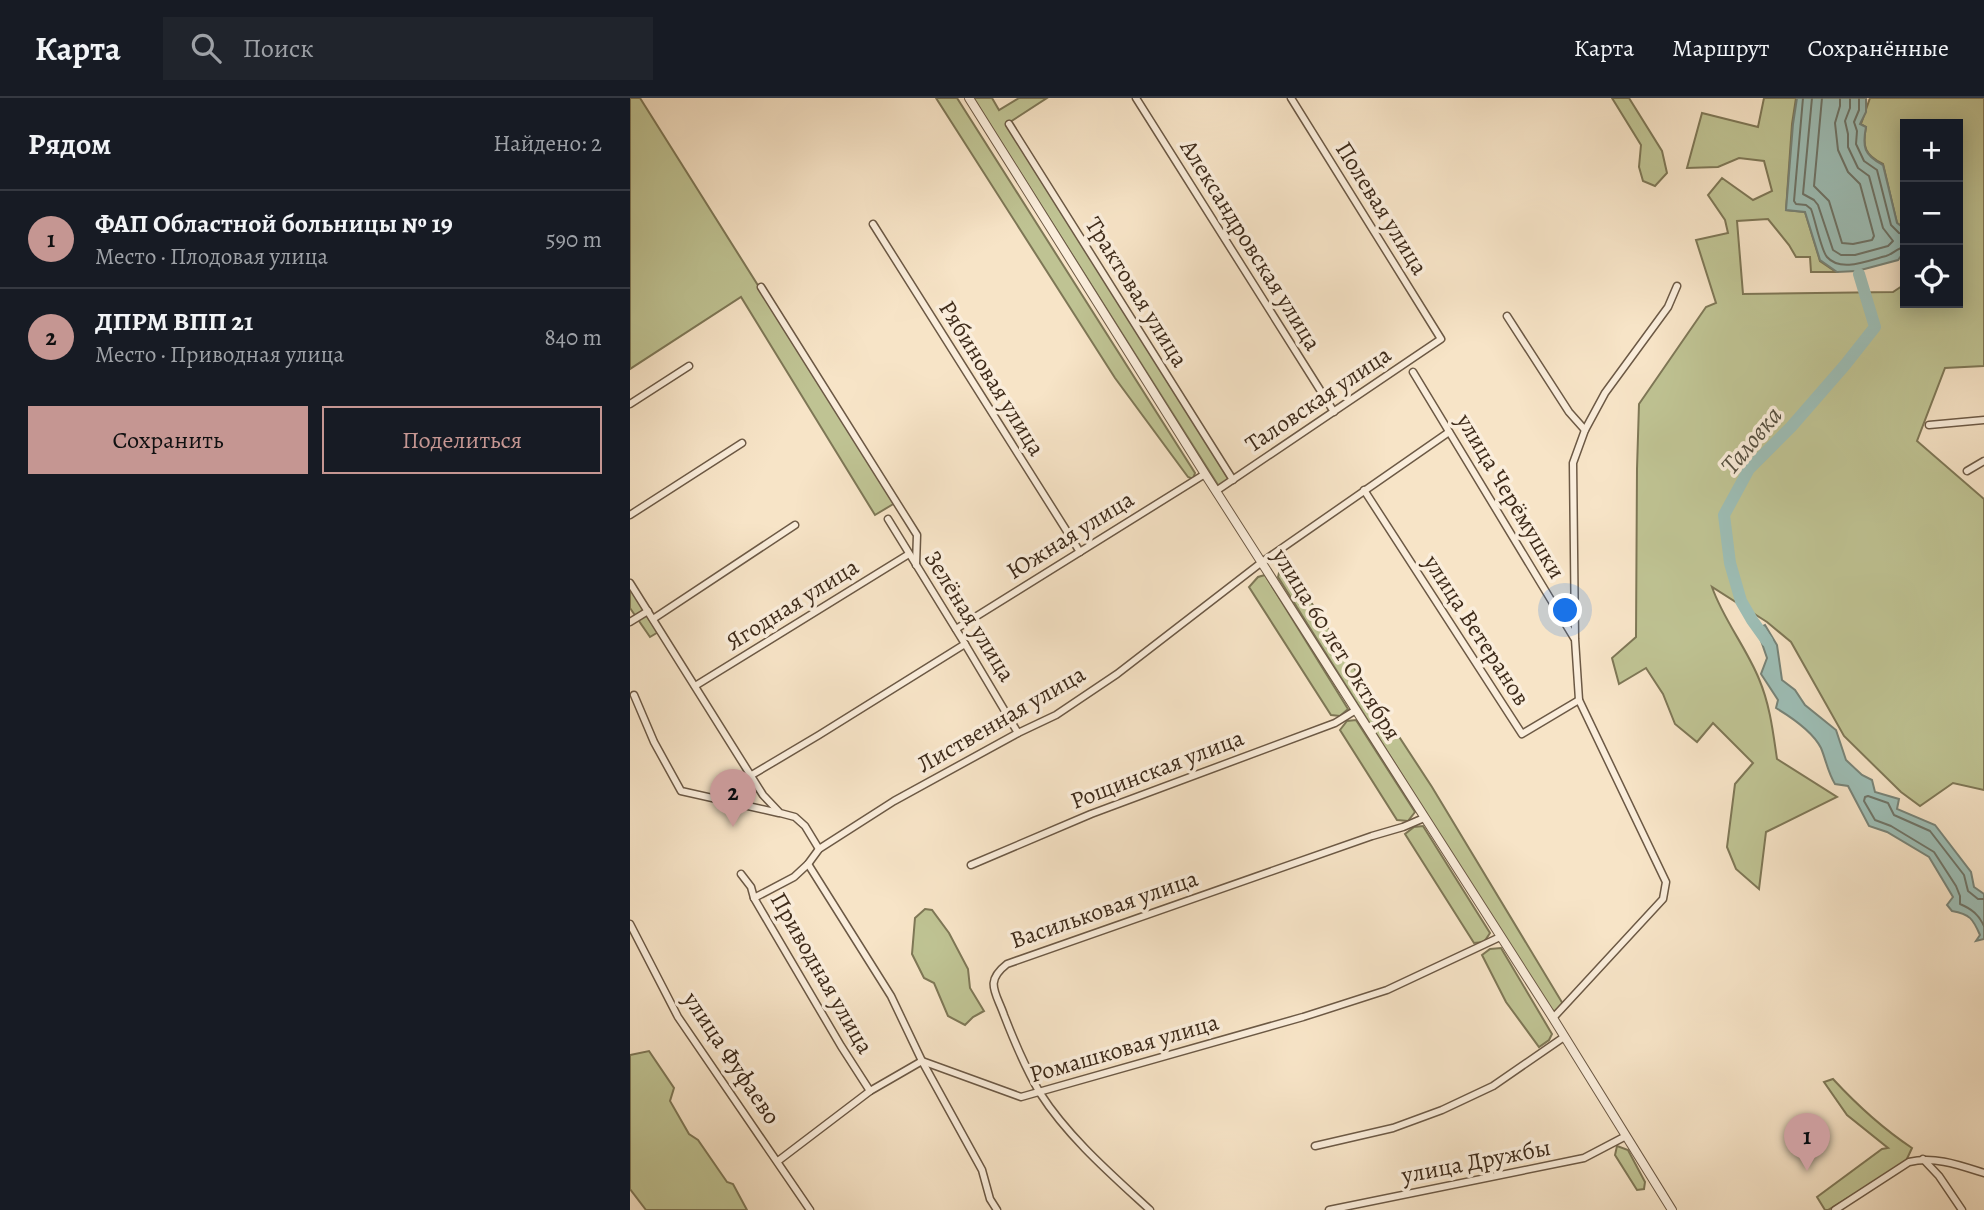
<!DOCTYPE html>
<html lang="ru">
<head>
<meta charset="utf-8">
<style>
  body { margin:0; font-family:Alegreya,serif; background:#20242c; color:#f1f3f6 }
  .controls { position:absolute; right:21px; top:21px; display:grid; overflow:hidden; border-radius:0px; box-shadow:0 4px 18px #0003 }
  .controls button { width:63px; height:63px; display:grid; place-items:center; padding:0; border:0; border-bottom:2px solid #363941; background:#171b24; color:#f1f3f6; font:35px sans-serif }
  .you { position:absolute; left:936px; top:513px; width:24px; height:24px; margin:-18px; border:5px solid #fff; border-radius:50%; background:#1a73e8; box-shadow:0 0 0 10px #1a73e833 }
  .badge { display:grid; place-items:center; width:46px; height:46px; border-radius:50%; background:#c59692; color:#111; font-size:23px; font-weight:700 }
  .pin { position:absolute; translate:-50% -58px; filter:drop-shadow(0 2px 4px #0008) }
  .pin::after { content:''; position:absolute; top:37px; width:24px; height:21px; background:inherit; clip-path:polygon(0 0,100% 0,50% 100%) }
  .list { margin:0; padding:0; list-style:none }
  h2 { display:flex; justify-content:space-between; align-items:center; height:91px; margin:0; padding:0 28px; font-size:30px }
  h2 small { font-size:23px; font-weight:400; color:#9ea1a6 }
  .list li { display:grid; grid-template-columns:46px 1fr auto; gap:21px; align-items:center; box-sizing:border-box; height:98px; padding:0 28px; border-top:2px solid #363941 }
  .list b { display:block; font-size:26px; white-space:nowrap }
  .list p { margin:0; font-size:23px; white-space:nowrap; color:#9ea1a6 }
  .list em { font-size:23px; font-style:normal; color:#9ea1a6 }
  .actions { display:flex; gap:14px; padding:21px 28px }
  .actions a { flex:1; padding:16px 0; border:2px solid #c59692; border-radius:0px; text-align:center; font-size:24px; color:#c59692 }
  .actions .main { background:#c59692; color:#111 }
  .icon { flex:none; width:38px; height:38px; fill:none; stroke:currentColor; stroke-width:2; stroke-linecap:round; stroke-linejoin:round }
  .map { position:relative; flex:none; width:1354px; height:1112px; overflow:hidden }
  header { display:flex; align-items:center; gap:42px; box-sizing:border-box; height:98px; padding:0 35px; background:#171b24; border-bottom:2px solid #363941 }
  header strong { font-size:33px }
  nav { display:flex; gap:38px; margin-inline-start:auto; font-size:24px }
  .search { width:490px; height:63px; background:#20242c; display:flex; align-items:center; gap:18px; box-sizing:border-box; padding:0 24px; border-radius:0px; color:#9ea1a6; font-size:26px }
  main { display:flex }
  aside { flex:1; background:#171b24 }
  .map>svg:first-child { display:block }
  .green { fill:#bfc393; stroke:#7e7756; stroke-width:2 }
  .water { fill:#9dbeb6; stroke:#778378; stroke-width:2 }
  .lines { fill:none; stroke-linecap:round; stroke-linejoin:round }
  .shore { stroke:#6e7468; stroke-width:2 }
  .river { stroke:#9dbeb6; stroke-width:12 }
  .minor-casing { stroke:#6c5945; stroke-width:9 }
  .tertiary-casing { stroke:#6c5945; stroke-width:10 }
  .minor { stroke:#faeddb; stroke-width:6 }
  .tertiary { stroke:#faeddb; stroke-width:8 }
  .labels { text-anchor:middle; stroke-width:7; stroke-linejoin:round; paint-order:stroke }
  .street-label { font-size:24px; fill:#3e2b1a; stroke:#faeddb }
  .water-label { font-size:26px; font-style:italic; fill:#565041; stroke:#faeddb }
</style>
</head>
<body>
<header>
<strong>Карта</strong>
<div class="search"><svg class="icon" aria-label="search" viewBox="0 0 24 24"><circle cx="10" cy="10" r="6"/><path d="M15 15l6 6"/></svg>Поиск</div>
<nav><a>Карта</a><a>Маршрут</a><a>Сохранённые</a></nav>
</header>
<main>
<aside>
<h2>Рядом<small>Найдено: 2</small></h2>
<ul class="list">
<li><span class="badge">1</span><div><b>ФАП Областной больницы № 19</b><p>Место · Плодовая улица</p></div><em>590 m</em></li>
<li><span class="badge">2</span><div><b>ДПРМ ВПП 21</b><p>Место · Приводная улица</p></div><em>840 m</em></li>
</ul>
<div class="actions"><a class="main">Сохранить</a><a>Поделиться</a></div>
</aside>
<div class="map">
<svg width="1354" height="1112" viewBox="0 0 1354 1112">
  <rect width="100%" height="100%" fill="#f7e4c7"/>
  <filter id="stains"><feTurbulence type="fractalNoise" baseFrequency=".00286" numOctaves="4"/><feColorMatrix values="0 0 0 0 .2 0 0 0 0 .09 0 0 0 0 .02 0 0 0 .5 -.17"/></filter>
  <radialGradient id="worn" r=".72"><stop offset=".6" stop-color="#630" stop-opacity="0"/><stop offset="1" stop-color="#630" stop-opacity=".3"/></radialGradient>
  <g class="green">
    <path d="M0,0H10L265,405L245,417L111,199L0,271Z"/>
    <path d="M306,0H327L565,375L563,381L558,379L485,280Z"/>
    <path d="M343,0H362L369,12L389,0H417L377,26L552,303L599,382L594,389L588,387Z"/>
    <path d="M982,0H999L1032,53L1037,75L1025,88L1013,83L1009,69L1011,47Z"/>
    <path d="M1134,0H1166L1162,26L1156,112L1175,114L1190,163L1206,174H1181L1180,159H1166L1159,147L1138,121L1107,123L1113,196L1263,194L1275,186V205H1328V26H1275V130L1267,125L1253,66C1235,57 1232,49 1236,29L1231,26L1240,0H1354V268L1315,270L1287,343L1354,401V692L1323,685L1290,708L1271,694L1214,638L1161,544L1137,524L1082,489C1093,521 1116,549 1129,581C1140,607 1143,634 1147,661L1207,699L1136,734L1129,791L1106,771L1097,749L1105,686L1123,665L1083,625L1067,644L1045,626L1033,596L1016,570L989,586L982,560L1006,539L1007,371L1009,306L1076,209L1086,205L1066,142L1098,135L1095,122L1078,97L1092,80L1123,102L1142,93L1134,63L1109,60L1088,69L1057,70L1072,15L1128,29Z"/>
    <path d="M658,469L802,689L933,906L925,914L916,907L648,479L650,471Z"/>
    <path d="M635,477L718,611L710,618L701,617L619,489L628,479Z"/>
    <path d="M0,489L30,533L20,539L0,510Z"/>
    <path d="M726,622L785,714L778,723L767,722L710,632L717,623Z"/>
    <path d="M793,728L860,835L854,844L844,845L775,736L784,729Z"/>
    <path d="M295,811L302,812L319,835L338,871L340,890L354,913L343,919L335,927L318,918L304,885L294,880L282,856L285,820Z"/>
    <path d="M871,850L922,936L919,942L909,949L876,904L852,857L860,851Z"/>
    <path d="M19,953L44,990L40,1003L59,1036L68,1042L97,1084L103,1086L117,1112H16L0,1091V957Z"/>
    <path d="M1203,981C1227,1007 1252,1030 1282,1050L1275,1065L1198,1112H1195L1187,1099L1252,1051L1258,1050L1217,1017L1194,984Z"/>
    <path d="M987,1048L998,1052L1015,1084L1014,1091L1007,1092L985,1057Z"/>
  </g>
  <g class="water">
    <path d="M1167,0H1236V14L1230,26L1236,29C1232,49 1234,57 1253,67L1267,125L1275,131L1272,150L1274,154L1268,162L1227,173L1207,174L1190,162L1175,114L1156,112L1163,26Z"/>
    <path d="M1135,527L1147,547L1152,582L1165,592L1175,607L1206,632L1216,662L1232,677L1242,682L1245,694L1269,701L1267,711L1305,727L1341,774L1344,789L1354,796V841L1346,843L1350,837C1343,821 1340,816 1322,813L1317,807L1323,799L1299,759L1257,734L1239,728L1218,688L1205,686C1198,675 1196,662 1191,650C1183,634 1161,619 1146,610L1148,602L1131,576L1137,560L1127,531Z"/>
  </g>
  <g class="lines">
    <g class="shore">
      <path d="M1173,0L1164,103L1166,106L1176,107L1181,111C1185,121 1191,152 1197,159C1211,175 1239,162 1256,158C1263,156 1267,150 1275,149"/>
      <path d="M1182,0L1173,96L1184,102L1188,107L1203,152L1211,157H1225L1258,148L1263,143L1253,130L1239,78L1228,70L1218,49V36L1215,23L1220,10V0"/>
      <path d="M1192,0L1184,88L1199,103L1212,145L1223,146L1242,142L1244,138L1230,86L1218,74L1208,52L1205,25L1210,8V0"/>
      <path d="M1229,0V12L1224,24L1227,33L1226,46L1234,63L1247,72L1261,127L1269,135L1275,136"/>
      <path d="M1354,801H1348L1338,793L1334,777L1300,733L1264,717L1258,705L1238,698L1235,699L1234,703L1245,722L1261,728L1304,754L1326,788L1330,798V806C1342,811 1349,817 1354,828"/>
    </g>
    <path class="river" d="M1137,543L1122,522L1111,503L1100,465L1094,417L1119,371L1161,329L1215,267L1245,229L1229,176"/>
    <defs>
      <g id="minor">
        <path d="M506,0L704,314"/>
        <path d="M379,26L603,382"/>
        <path d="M243,126L450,454"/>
        <path d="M131,189L287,437L286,467"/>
        <path d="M877,218L939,314L955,332"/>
        <path d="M783,274L944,540"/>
        <path d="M0,306L59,268"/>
        <path d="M1299,327L1354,322"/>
        <path d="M1337,373L1354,363"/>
        <path d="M734,392L892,636L949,602"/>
        <path d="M586,393L811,241L661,0"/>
        <path d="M0,417L112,345"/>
        <path d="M258,421L335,546L388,635"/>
        <path d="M0,485L133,697L150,715L165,719L175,728L189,751"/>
        <path d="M23,521L165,427"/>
        <path d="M0,524L18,513"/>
        <path d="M326,531L575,376"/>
        <path d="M65,588L279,456"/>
        <path d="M4,597L24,644L51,693L149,715"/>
        <path d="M120,678L189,637L335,546"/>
        <path d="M178,766L261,898L292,963L352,1072L360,1101L367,1112"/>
        <path d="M341,767L461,716L705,625L726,612"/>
        <path d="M111,776L121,789L124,800L211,948L240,993"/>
        <path d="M124,800L164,779L178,766L189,751L264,703L388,635L426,617L487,576L632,464L819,334"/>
        <path d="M0,826L48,919L180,1112"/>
        <path d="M923,920L1033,801L1036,784L949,602L945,541L943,365L955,332L975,295L1038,209L1047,188"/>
        <path d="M685,1048L763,1030L812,1012L863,988L934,939"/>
        <path d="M1293,1061L1309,1078L1332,1112"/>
        <path d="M148,1063L240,993L292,963L391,999L673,919L757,892L870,839"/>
        <path d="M520,1112C482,1077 438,1039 410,995C396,971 384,943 374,917C366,894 354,884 377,866L742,738L773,729L794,720"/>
        <path d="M699,1112L954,1060L996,1038"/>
        <path d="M1205,1112L1279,1064C1305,1058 1329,1067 1354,1075"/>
      </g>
      <path id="tertiary" d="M339,0L575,376L923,920L1042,1112"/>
    </defs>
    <use href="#minor" class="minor-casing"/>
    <use href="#tertiary" class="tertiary-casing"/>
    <use href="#minor" class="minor"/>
    <use href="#tertiary" class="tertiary"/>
  </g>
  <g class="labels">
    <g class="street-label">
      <text transform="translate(752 110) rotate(58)" y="8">Полевая улица</text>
      <text transform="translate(621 147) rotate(58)" y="8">Александровская улица</text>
      <text transform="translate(507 194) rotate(58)" y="8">Трактовая улица</text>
      <text transform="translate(362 280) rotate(58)" y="8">Рябиновая улица</text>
      <text transform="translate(688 301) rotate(-34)" y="8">Таловская улица</text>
      <text transform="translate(881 398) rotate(59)" y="8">улица Черёмушки</text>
      <text transform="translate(440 437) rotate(-32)" y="8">Южная улица</text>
      <text transform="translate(162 506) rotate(-32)" y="8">Ягодная улица</text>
      <text transform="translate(340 518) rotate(58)" y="8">Зелёная улица</text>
      <text transform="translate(847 532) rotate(57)" y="8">улица Ветеранов</text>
      <text transform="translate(707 546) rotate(58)" y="8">улица 60 лет Октября</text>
      <text transform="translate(371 621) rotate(-30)" y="8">Лиственная улица</text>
      <text transform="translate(527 671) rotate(-21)" y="8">Рощинская улица</text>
      <text transform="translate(474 811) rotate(-19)" y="8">Васильковая улица</text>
      <text transform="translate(192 875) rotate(60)" y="8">Приводная улица</text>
      <text transform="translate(494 950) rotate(-16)" y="8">Ромашковая улица</text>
      <text transform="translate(102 960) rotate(56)" y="8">улица Фуфаево</text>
      <text transform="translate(846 1063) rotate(-11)" y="8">улица Дружбы</text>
    </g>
    <g class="water-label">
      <text transform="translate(1121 342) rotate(-50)" y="9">Таловка</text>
    </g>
  </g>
  <rect width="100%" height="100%" filter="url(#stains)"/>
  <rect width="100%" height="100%" fill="url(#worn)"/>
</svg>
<div class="controls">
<button>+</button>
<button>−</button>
<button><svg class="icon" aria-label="locate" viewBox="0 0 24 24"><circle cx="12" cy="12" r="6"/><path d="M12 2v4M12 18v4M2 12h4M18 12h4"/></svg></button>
</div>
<div class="you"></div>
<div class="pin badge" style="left:1177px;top:1073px">1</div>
<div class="pin badge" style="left:103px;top:729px">2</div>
</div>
</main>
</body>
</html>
